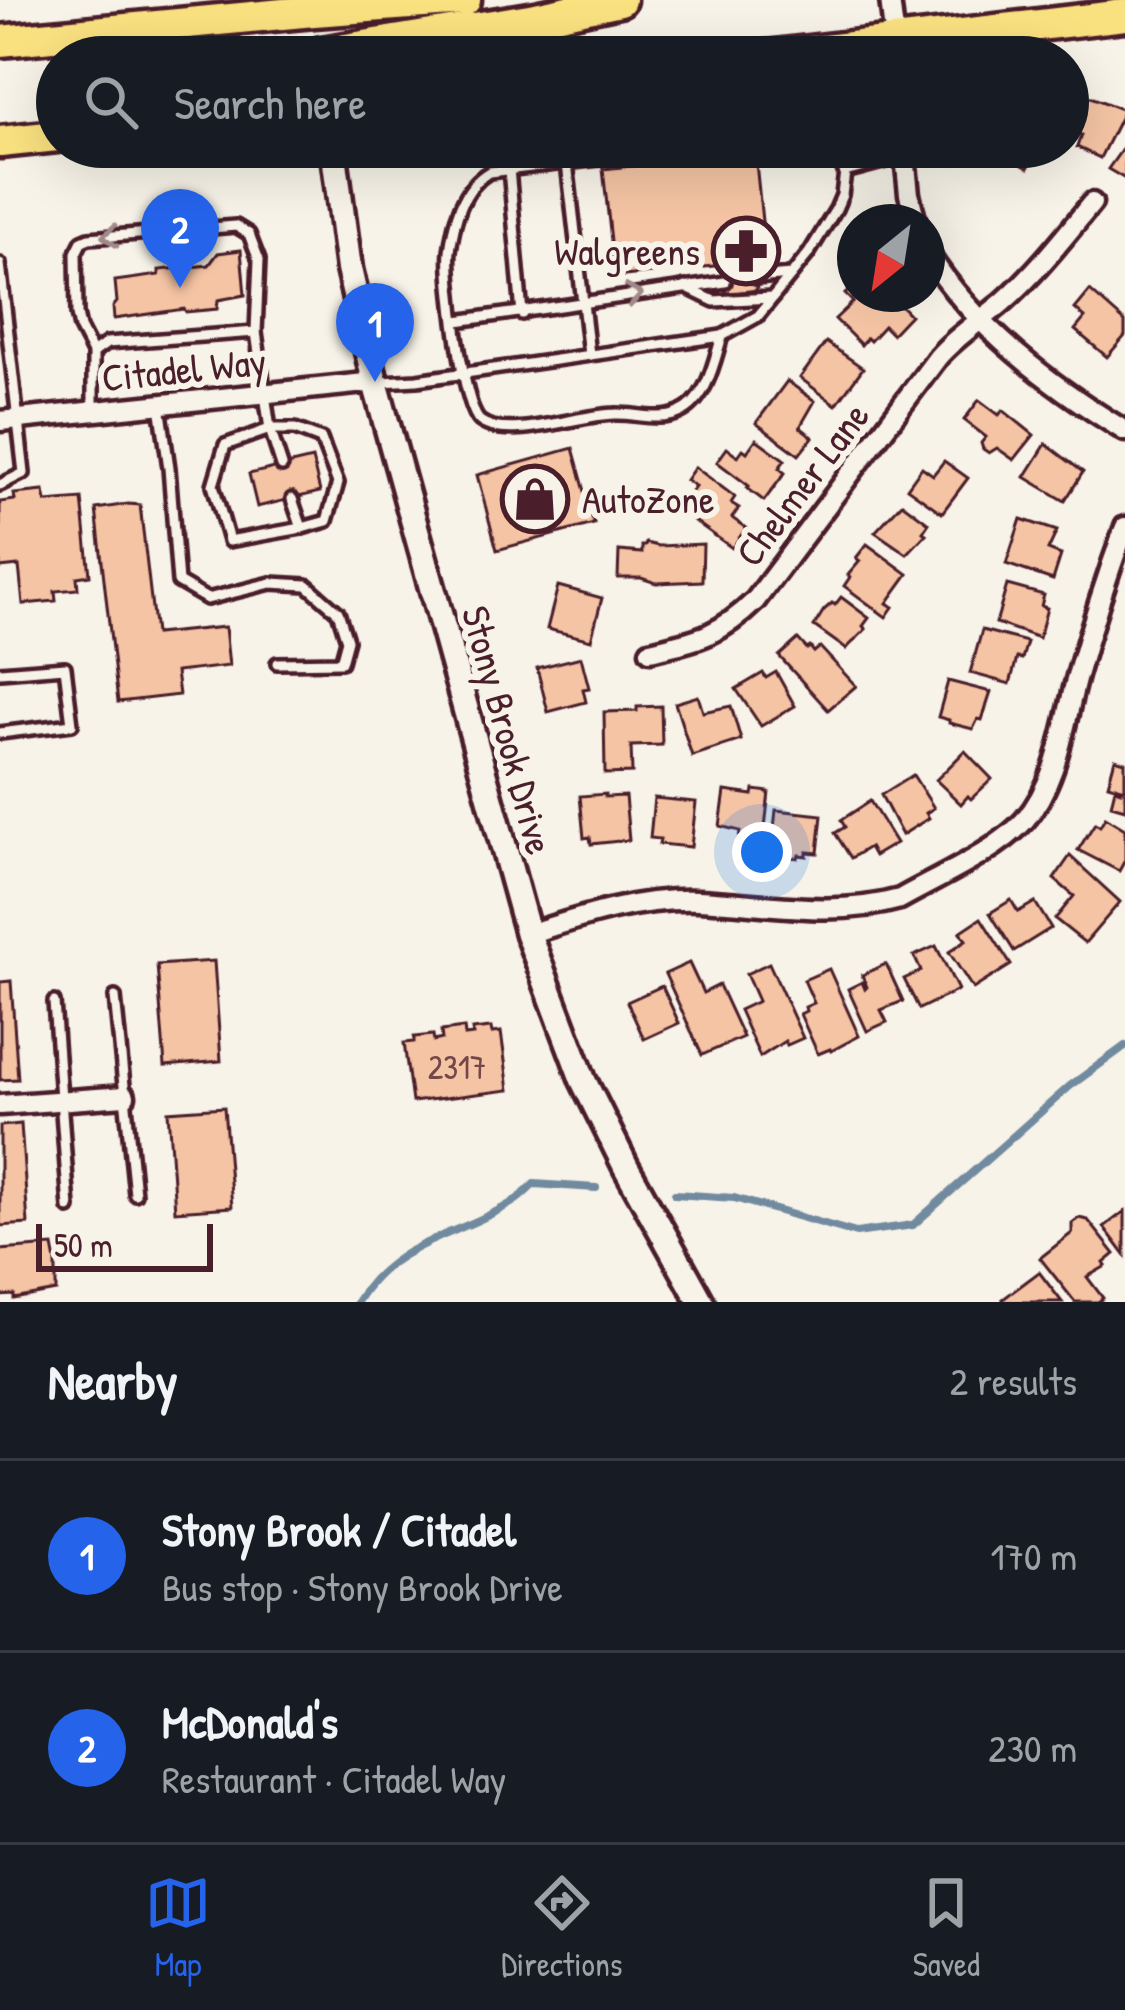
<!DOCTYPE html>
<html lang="en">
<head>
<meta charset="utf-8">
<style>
  body { margin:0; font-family:"Patrick Hand",sans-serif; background:#242831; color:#f1f3f6 }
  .compass { position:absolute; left:837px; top:204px; width:108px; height:108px; border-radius:50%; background:#171b24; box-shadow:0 12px 48px #0002; rotate:210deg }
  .scale { position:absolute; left:36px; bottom:30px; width:177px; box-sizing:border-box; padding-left:12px; border:6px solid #4a1f2b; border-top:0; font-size:33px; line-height:42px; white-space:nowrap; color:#4a1f2b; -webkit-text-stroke:9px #f7f3e8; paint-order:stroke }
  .you { position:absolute; left:762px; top:852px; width:42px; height:42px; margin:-30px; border:9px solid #fff; border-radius:50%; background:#1a73e8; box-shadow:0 0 0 18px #1a73e833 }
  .badge { display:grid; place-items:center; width:78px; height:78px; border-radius:50%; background:#2563eb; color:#fff; font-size:39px; font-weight:700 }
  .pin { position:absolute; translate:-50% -99px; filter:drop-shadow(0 3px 6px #0008) }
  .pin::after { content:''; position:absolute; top:63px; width:42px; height:36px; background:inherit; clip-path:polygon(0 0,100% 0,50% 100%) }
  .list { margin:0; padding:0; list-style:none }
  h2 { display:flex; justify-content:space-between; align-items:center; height:156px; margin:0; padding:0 48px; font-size:51px }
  h2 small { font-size:39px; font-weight:400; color:#9ea1a6 }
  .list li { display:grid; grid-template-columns:78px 1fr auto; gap:36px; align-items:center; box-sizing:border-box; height:192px; padding:0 48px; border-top:3px solid #363941 }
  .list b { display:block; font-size:45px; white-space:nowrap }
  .list p { margin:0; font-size:39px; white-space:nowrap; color:#9ea1a6 }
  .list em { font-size:39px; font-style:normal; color:#9ea1a6 }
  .icon { flex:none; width:66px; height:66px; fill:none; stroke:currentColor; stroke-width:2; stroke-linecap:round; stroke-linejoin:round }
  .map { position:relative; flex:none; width:1125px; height:1302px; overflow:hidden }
  .search { position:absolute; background:#171b24; box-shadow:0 12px 48px #0002; left:36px; right:36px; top:36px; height:132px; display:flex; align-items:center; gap:30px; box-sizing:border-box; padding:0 42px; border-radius:66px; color:#9ea1a6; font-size:45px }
  .sheet { height:540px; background:#171b24 }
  nav { display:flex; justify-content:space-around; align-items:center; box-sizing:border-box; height:168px; border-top:3px solid #363941; background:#171b24; font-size:33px; color:#9ea1a6 }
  nav a { display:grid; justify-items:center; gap:6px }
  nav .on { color:#2563eb }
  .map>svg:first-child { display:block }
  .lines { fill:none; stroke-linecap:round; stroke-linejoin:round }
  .stream { stroke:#718a9f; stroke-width:8 }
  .building { fill:#f4c4a4; stroke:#4a1f2b; stroke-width:3 }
  .service-casing { stroke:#4a1f2b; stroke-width:18 }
  .minor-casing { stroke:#4a1f2b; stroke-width:27 }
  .tertiary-casing { stroke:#4a1f2b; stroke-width:33 }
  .primary-casing { stroke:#4a1f2b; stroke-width:39 }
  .service { stroke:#f7f3e8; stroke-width:9 }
  .minor { stroke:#f7f3e8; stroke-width:18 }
  .tertiary { stroke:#f7f3e8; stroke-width:24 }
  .primary { stroke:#fae180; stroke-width:30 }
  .oneway { stroke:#a0898a }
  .labels { text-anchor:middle; stroke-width:12; stroke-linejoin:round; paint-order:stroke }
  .number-label { font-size:33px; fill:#744849 }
  .poi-label { font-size:39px; fill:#4a1f2b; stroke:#f7f3e8; text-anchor:end }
  .street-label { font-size:39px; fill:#4a1f2b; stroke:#f7f3e8 }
</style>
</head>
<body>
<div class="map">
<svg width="1125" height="1302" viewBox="0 0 1125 1302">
  <rect width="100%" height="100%" fill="#f7f3e8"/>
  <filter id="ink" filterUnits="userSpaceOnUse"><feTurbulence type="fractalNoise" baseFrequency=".00833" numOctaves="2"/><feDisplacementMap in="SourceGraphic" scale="24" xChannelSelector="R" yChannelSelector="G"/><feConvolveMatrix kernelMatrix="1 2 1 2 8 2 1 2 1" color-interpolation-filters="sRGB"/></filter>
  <g filter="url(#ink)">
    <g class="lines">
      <g class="stream">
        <path d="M675,1194L734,1198L856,1233L913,1225L1070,1086L1125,1046"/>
        <path d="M357,1302C394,1240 458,1237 513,1202C520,1198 528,1190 534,1184L596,1188"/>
      </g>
    </g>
    <g class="building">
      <path d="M1083,94L1124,110L1100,158L1077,147L1081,135L1068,127Z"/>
      <path d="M1125,145V179L1108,169Z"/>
      <path d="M992,147H1040L1028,168Z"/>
      <path d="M755,153L766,260L754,261L757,290L726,294L723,265L615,277L603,169Z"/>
      <path d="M241,250L245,295L218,300L217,309L186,312L184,309L114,319L113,307L117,302L115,281L159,275V270L209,265L218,253Z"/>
      <path d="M855,285V294H890L910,315L892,334L884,326L870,341L867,338L861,345L835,319L853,302L845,294Z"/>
      <path d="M1090,291L1125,322V336L1107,357L1075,330L1085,318L1075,309Z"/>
      <path d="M826,342L863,368L836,405L800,378Z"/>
      <path d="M787,381L815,401L800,427L813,437L799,455L756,423Z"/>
      <path d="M979,400L999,415L1003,410L1034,435L1014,460L997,448L989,453L983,449L981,443L986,437L964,420Z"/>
      <path d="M756,439L785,460L779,468L785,473L764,501L747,488L749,486L717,462L727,448L738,456L743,449L747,452Z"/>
      <path d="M1046,444L1083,472L1065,501L1025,477Z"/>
      <path d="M573,448L594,524L497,550L477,475Z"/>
      <path d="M312,459L320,492L257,507L249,474Z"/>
      <path d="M944,461L968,478L942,513L907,488L922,467L933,475Z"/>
      <path d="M695,467L735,497L731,503L739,508L732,518L746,528L732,548L678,509L695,486L686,480Z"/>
      <path d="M44,491L46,502L82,499L90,575L77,577L78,589L55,591L56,601L23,604L19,566L0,568V502L15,500L14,494Z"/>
      <path d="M902,503L929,523L923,532L926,534L907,554L875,532Z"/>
      <path d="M128,504L140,505L155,634L225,627L229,666L176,672L179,695L118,702L96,509Z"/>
      <path d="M1021,519L1057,531L1048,550L1061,555L1053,580L1006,564Z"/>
      <path d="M646,543L658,546L703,544L702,581L656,583L641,578H618L619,551L642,553V546H645Z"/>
      <path d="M867,544L908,574L887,603L893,607L886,617L844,586L850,577L848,575L860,561L856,558Z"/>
      <path d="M1007,585L1044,595L1041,606L1047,608L1039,638L996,623Z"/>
      <path d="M558,586L602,598L591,640L547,629Z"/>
      <path d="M841,597L869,618L863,626L866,629L846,649L814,626L824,610L832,603L835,605Z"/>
      <path d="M982,630L1027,642L1022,659L1017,658L1010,684L970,673Z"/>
      <path d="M798,639L807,649L810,647L814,652L820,647L856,686L828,710L779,656Z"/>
      <path d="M581,657L589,688L583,689L586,702L548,712L537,668Z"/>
      <path d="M776,672L795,706L761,726L736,689L763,673L766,678Z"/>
      <path d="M948,681L991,692L982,720L978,719L973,729L949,723V720L938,717Z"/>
      <path d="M698,696L703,712L731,706L741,740L692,756L675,703Z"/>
      <path d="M661,706L662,745L631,746L632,773L605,774L604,712L637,711V707Z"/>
      <path d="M965,751L992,779L971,799L968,796L961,804L936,780Z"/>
      <path d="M1115,759L1125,762V809L1111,805L1115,789L1121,791L1122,788L1108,784Z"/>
      <path d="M913,775L934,808L926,813L929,818L902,835L881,795Z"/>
      <path d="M754,790L769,792L762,855L737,851L740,831L720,826L725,791L753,795Z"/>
      <path d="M605,794V797L625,796L629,840L591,844L590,837L584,838L580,796Z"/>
      <path d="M654,798L696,802L691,847L659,844L660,839L650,838Z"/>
      <path d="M870,801L896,843L874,856L869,847L851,858L835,833L845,827L841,820Z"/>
      <path d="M776,810L822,815L818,853L807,852V856L799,855L798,858L771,855Z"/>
      <path d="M1105,817L1125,829V860L1119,871L1078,850L1095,823L1100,826Z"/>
      <path d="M1070,856L1120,902L1085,943L1055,919L1074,896L1054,879Z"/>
      <path d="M1011,900L1018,912L1035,902L1051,928L1014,951L990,913Z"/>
      <path d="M981,918L1011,965L973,989L949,952L966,940L960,932Z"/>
      <path d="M936,946L958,990L919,1009L904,979L921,971L914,956Z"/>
      <path d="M214,961L221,1061L165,1066L157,965Z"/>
      <path d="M689,963L703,993L719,985L743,1037L702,1055L665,974Z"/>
      <path d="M769,963L803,1038L787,1045L785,1041L760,1057L739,1010L758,1001L746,974Z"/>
      <path d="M886,964L903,1001L881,1010L887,1022L867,1031L848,989L862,982L865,989L867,987L862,975Z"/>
      <path d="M829,969L859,1036L831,1051L830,1049L818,1054L800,1014L806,1011L805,1007L814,1003L804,980Z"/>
      <path d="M11,981L18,1079L0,1080V982Z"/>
      <path d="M662,986L679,1023L644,1039L627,1002Z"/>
      <path d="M464,1028L465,1036L473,1035L472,1030L491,1028L492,1033L501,1032L509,1090L412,1102L404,1043L414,1042V1037L433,1035L434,1041L442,1039L441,1031Z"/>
      <path d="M224,1107L232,1207L175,1211L168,1111Z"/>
      <path d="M21,1124L28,1224L0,1226V1126Z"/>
      <path d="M1125,1211V1255L1104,1227Z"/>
      <path d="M1079,1218L1088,1220L1115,1254L1104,1263L1106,1266L1087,1277L1103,1298L1098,1302H1075L1040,1258L1072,1233V1223Z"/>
      <path d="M53,1246L56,1262V1291L14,1299V1295L0,1296V1250Z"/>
      <path d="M1039,1272L1062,1302H1005L1003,1299Z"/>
    </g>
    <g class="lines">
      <defs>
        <g id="service">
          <path d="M703,147L489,172C462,188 454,221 450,251C447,275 463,407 480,421C507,442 581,414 615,414C634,413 660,422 679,413C707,401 714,362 722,336"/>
          <path d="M819,147L835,157L845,172"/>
          <path d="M567,163L589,355"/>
          <path d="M509,169L522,314"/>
          <path d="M0,264L24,473L0,485"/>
          <path d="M756,278L791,275"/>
          <path d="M685,287L714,301L771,298"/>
          <path d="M457,321L725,282"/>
          <path d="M93,353L107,343L256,332"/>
          <path d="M381,382L417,380L722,336L758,316L809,253L836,209L842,195L845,172L905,156"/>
          <path d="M160,405L169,468L178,582L207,599L271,583L307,585L338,612L347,640L341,662L277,663"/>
          <path d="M93,411V353L80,328L77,314L76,253L82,241L89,238L236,226L249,234L259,260L256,332L270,429L282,466"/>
          <path d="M270,429H295L321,439L338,483L327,521L302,528L229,541L213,485L225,445Z"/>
          <path d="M292,499L302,528"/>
          <path d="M0,672L65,667L72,724L0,733"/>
          <path d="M115,997L135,1194"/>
          <path d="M54,1002L69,1208"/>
        </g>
        <g id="minor">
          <path d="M890,0L897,57"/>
          <path d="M904,147L909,194L916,222"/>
          <path d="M927,252C975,329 1050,385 1125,431"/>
          <path d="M0,421L375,382"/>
          <path d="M650,651C697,640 719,636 755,601L938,357C957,335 981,321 1003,302C1036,273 1064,237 1092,203"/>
          <path d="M528,934C584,916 638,898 698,900C766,903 833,918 900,899C937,878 996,852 1024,821C1058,782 1064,724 1077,676C1091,626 1107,576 1125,527"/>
          <path d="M0,1105L125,1096"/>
        </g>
        <path id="tertiary" d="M333,147L349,269L375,382L528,934L583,1080L626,1167L701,1302"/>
        <g id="primary">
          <path d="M0,41L314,11L465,0"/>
          <path d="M321,53L536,18L620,0"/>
          <path d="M765,57L1125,15"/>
          <path d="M0,142L57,136"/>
        </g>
      </defs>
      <use href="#service" class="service-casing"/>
      <use href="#minor" class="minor-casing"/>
      <use href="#tertiary" class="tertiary-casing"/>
      <use href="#primary" class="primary-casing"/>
      <use href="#service" class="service"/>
      <use href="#minor" class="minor"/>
      <use href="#tertiary" class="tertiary"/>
      <use href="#primary" class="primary"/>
    </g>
    <defs><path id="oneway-chevron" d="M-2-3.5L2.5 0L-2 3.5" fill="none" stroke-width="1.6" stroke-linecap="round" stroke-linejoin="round" transform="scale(3)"/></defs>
    <g class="oneway">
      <use href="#oneway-chevron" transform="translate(110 236) rotate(175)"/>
      <use href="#oneway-chevron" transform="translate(634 295) rotate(-9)"/>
    </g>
  </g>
  <defs>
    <symbol id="pharmacy-ring" viewBox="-11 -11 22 22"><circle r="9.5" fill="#f7f3e8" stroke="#4a1f2b" stroke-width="1.5"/><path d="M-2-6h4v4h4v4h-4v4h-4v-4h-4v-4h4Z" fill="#4a1f2b"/></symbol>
    <symbol id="shop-ring" viewBox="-11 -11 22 22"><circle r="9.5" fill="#f7f3e8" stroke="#4a1f2b" stroke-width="1.5"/><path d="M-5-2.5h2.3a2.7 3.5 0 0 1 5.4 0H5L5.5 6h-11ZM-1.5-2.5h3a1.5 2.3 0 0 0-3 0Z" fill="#4a1f2b"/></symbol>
  </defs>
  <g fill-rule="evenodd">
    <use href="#pharmacy-ring" x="708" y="213" width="76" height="76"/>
    <use href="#shop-ring" x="497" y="461" width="76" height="76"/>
  </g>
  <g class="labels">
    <g class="number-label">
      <text x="457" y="1079">2317</text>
    </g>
    <g class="poi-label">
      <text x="700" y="265">Walgreens</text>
      <text x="582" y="513" text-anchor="start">AutoZone</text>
    </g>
    <g class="street-label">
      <text transform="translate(184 369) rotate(-6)" y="14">Citadel Way</text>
      <text transform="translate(802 484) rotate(-53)" y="14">Chelmer Lane</text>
      <text transform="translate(508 730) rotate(75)" y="14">Stony Brook Drive</text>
    </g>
  </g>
</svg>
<svg class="compass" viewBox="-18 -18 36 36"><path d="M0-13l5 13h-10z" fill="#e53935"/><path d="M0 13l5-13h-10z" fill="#9ea1a6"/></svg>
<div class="scale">50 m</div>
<div class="you"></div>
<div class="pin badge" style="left:375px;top:382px">1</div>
<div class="pin badge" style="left:180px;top:288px">2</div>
<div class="search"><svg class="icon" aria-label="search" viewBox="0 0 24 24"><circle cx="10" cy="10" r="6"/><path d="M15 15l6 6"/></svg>Search here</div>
</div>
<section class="sheet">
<h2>Nearby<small>2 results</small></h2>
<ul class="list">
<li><span class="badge">1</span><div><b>Stony Brook / Citadel</b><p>Bus stop · Stony Brook Drive</p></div><em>170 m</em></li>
<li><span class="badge">2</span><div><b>McDonald's</b><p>Restaurant · Citadel Way</p></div><em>230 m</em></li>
</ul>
</section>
<nav>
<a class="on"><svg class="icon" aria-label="map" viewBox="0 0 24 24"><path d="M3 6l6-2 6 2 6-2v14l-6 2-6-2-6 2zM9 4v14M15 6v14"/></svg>Map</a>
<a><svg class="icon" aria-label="directions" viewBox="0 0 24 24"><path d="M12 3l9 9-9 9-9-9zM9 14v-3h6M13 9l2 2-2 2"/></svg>Directions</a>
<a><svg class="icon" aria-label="saved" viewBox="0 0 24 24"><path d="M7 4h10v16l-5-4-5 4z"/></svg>Saved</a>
</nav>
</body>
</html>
